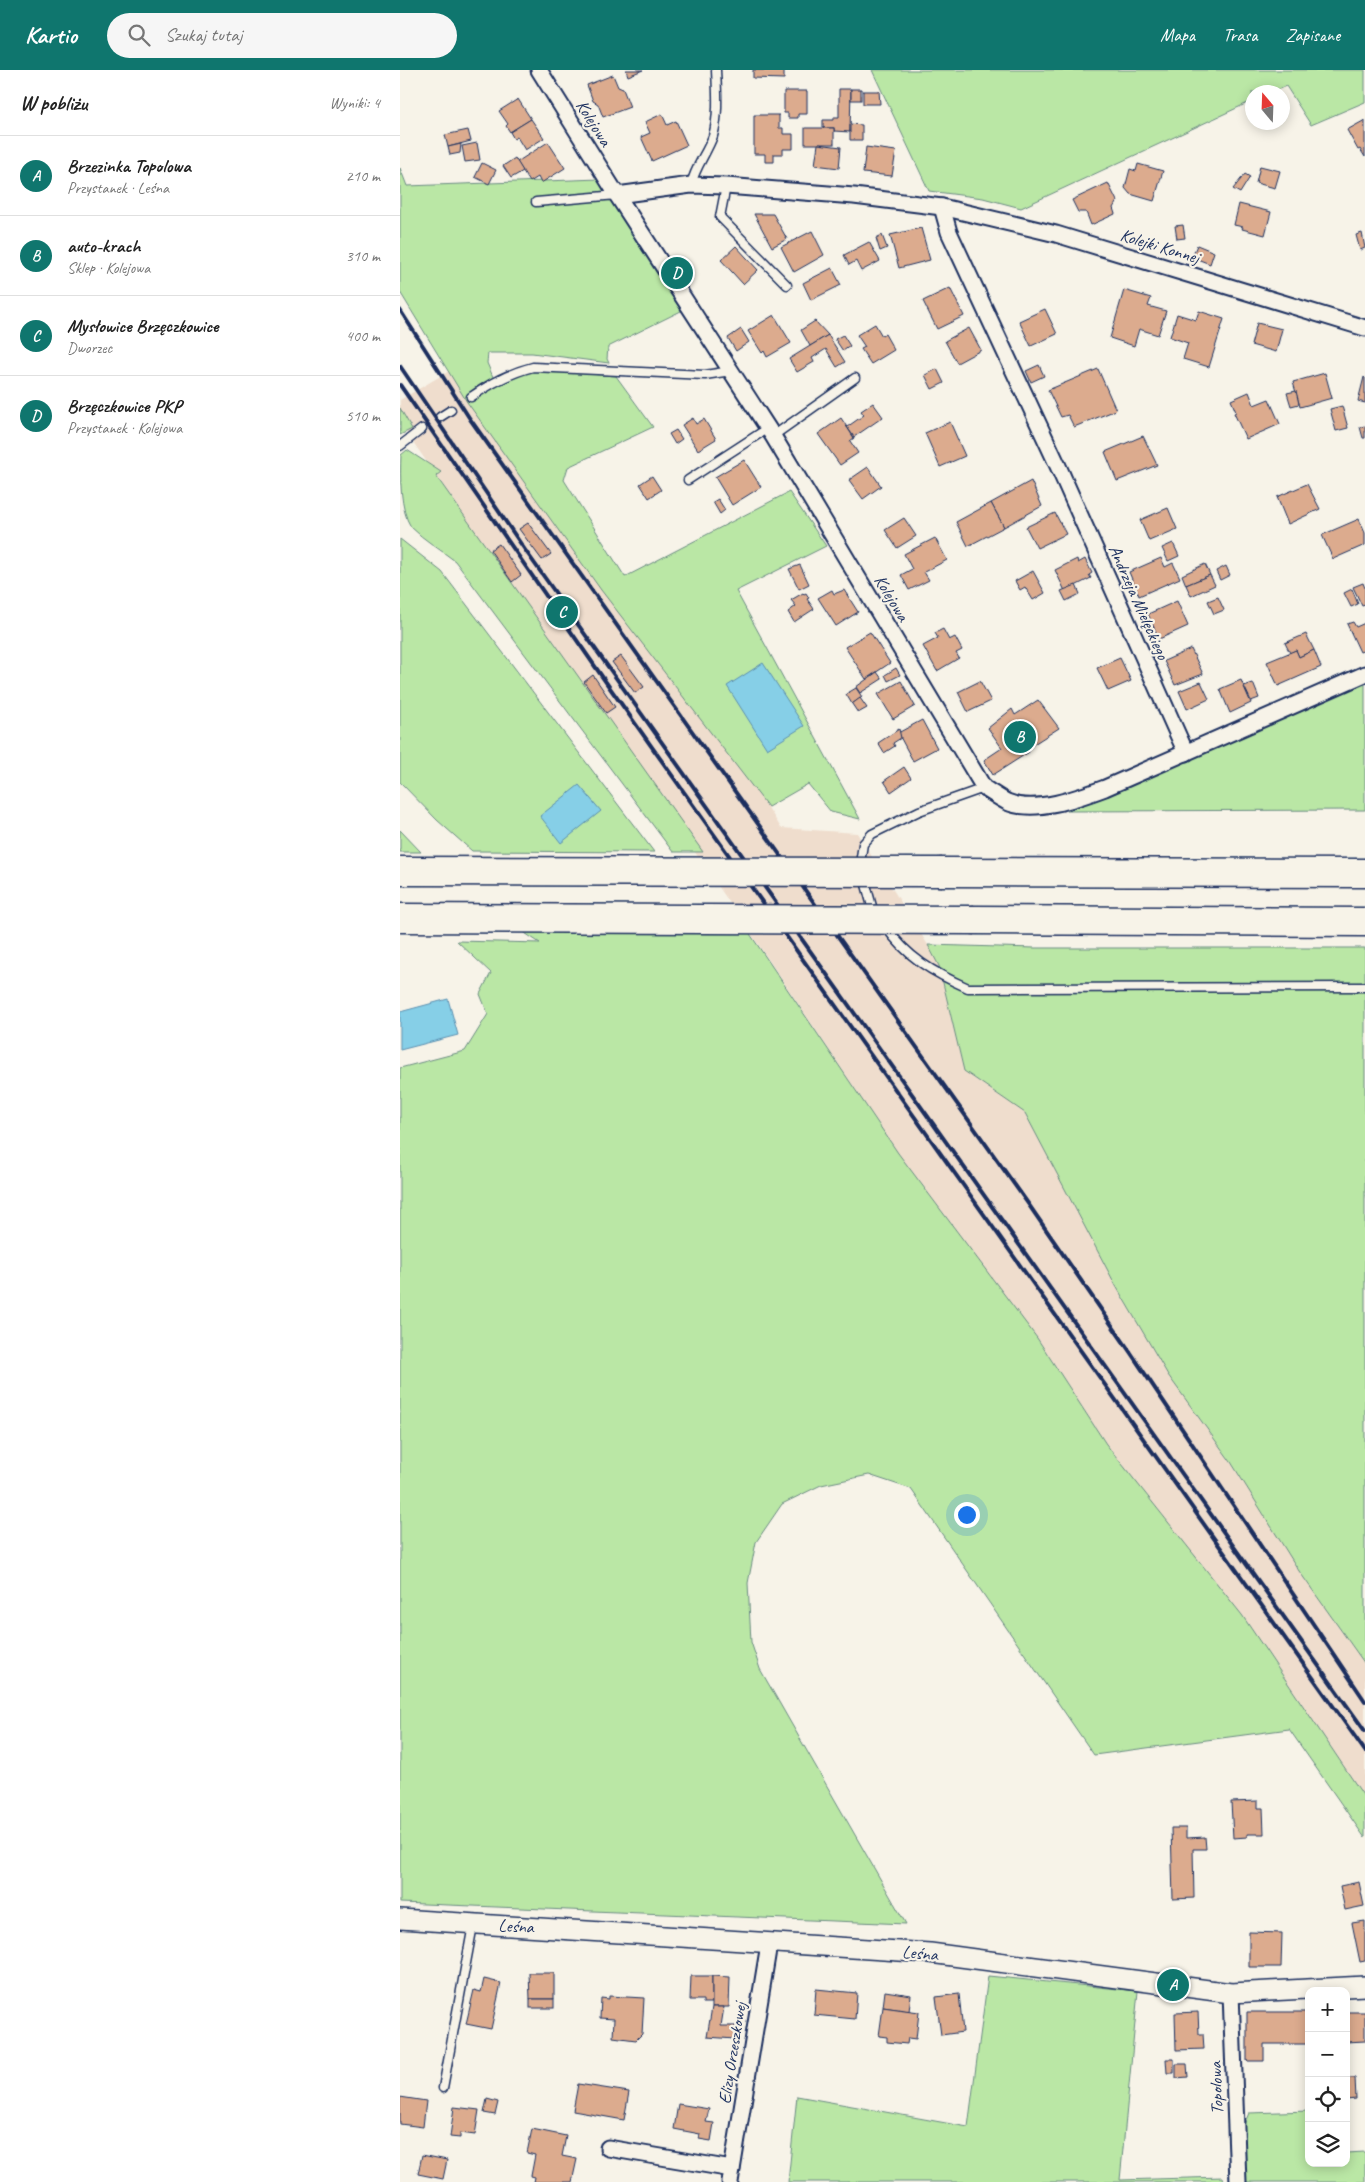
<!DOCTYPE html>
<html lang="pl">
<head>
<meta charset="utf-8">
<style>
  body { margin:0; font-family:Caveat,sans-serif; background:#f6f6f6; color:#222 }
  .controls { position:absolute; right:15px; bottom:15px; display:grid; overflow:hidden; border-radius:10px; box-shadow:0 2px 12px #0003 }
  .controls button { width:45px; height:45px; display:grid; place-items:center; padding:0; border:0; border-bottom:1px solid #e0e0e0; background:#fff; color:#222; font:25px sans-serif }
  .compass { position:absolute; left:845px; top:15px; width:45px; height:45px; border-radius:50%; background:#fff; box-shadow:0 2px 12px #0003; rotate:341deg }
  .you { position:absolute; left:566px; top:1444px; width:18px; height:18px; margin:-12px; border:4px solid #fff; border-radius:50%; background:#1a73e8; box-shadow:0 0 0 8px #1a73e833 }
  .badge { display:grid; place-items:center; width:32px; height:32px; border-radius:50%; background:#0f766e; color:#fff; font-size:16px; font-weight:700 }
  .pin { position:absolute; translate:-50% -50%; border:2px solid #fff; box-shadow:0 1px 5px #0006 }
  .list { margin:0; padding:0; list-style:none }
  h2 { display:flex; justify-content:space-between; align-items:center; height:65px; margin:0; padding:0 20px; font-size:21px }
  h2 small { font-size:16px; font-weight:400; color:#767676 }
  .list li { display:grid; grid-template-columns:32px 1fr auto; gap:15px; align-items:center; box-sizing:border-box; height:80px; padding:0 20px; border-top:1px solid #e0e0e0 }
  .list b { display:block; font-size:19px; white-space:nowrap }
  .list p { margin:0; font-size:16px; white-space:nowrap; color:#767676 }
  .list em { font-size:16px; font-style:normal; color:#767676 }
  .icon { flex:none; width:28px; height:28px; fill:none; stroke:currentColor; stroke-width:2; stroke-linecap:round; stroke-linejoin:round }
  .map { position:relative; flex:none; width:965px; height:2112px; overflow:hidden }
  header { display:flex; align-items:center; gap:30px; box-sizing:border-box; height:70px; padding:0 25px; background:#0f766e; color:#fff }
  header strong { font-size:24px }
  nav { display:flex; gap:28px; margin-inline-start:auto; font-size:18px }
  .search { width:350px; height:45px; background:#f6f6f6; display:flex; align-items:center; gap:12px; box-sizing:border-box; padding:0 18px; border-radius:28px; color:#767676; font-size:19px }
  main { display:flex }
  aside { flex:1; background:#fff }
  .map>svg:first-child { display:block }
  .built { fill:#efddcd }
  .green { fill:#bae7a5; stroke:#6a8b82 }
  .water { fill:#86cfe7; stroke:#5b8fb0 }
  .building { fill:#dcab8e; stroke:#1b2f5e }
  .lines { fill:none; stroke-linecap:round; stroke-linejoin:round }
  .service-casing { stroke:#1b2f5e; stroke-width:11 }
  .minor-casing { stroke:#1b2f5e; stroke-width:19 }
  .tertiary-casing { stroke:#1b2f5e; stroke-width:22 }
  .motorway-casing { stroke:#1b2f5e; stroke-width:31 }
  .service { stroke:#f7f3e8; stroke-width:8 }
  .minor { stroke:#f7f3e8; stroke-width:15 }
  .tertiary { stroke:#f7f3e8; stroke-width:19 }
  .motorway { stroke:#f7f3e8; stroke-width:28 }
  .rail { stroke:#1b2f5e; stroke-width:4 }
  .motorway-bridge-casing { stroke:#1b2f5e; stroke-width:31; stroke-linecap:butt }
  .motorway-bridge { stroke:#f7f3e8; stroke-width:28 }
  .labels { text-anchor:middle; stroke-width:4.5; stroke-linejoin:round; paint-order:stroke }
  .street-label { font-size:18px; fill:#1b2f5e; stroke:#f7f3e8 }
</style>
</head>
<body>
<header>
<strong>Kartio</strong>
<div class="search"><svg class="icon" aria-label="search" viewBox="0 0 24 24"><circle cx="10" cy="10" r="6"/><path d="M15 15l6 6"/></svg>Szukaj tutaj</div>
<nav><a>Mapa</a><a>Trasa</a><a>Zapisane</a></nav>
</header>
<main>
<aside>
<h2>W pobliżu<small>Wyniki: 4</small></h2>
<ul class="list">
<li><span class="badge">A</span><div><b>Brzezinka Topolowa</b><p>Przystanek · Leśna</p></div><em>210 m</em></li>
<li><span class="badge">B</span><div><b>auto-krach</b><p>Sklep · Kolejowa</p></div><em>310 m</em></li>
<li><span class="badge">C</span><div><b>Mysłowice Brzęczkowice</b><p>Dworzec</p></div><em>400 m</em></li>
<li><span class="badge">D</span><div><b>Brzęczkowice PKP</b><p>Przystanek · Kolejowa</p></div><em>510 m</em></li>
</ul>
</aside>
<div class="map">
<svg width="965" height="2112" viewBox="0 0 965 2112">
  <rect width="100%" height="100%" fill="#f7f3e8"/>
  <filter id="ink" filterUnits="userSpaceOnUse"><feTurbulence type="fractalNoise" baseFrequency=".02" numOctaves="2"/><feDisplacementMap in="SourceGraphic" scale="10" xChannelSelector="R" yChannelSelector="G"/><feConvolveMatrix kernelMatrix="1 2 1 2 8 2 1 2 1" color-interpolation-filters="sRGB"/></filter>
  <g filter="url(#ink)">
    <path class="built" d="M54,298L328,674L381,758L457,763L528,875L539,896L564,1001L625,1043L716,1216L768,1305L831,1392L899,1501L965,1594V1728L842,1545L706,1374L637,1268L498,1083L358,874L0,353V330Z"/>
    <g class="green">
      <path d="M472,0H965V32L911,55L886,16L872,22H852V31L621,138L583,128L529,121Z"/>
      <path d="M0,98L7,116L200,109L285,239L208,277L207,289L209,293L132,283H88L87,293L93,307L70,329L97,312L133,300L216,306L253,357L168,397L164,410L225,507L389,422L426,476L336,521L460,749L431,742L408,714L368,737L201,520L67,332L0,222Z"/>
      <path d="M0,338L12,359L0,365Z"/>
      <path d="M7,380L41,402L36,406L303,782H273L55,491C41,480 24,470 11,457C0,440 0,407 1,385Z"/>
      <path d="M0,469L42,502L254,782L72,781L37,750L0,712Z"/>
      <path d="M965,612V740L667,741Z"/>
      <path d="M0,760L21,782H0Z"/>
      <path d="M117,858H346L498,1083L637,1268L706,1374L842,1545L965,1728V1768L889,1659L694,1685L511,1419L469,1405L421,1415L382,1434L356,1472L348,1513L351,1572L360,1599L506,1854L0,1833V998L65,981L88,944L80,924L91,903L57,871L140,873Z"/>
      <path d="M528,875L635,878H965V1594L899,1501L831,1392L768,1305L716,1216L625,1043L564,1001L539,896Z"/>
      <path d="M588,1906L738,1921L720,2110L823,2107L824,2112H388L397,2026L568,2057Z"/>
      <path d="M909,2041V2093H946V2083L965,2082V2112H846L843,2057L849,2043Z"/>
    </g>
    <g class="water">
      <path d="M363,593L404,656L367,679L327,616Z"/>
      <path d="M179,715L201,741L161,773L140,746Z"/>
      <path d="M48,929L58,965L0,980V942Z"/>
    </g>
    <g class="building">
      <path d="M226,0H243L228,6Z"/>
      <path d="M353,0H384V9L353,8Z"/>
      <path d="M213,5L218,17L223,19L230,37L203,47L198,34L193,31L187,15Z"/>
      <path d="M439,19H451L450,62L434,61V58H423V50H434V47H439Z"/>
      <rect x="451" y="19" width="10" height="11"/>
      <path d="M384,21H407V44H398V48H388V43H384Z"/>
      <path d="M463,21H479L480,34H463Z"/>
      <path d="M118,29L131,49L110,62L106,56L108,54L99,41Z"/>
      <path d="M262,44L267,55L276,51L287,75L252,91L241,67L250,63L245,52Z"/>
      <path d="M354,45H379V58H383V64H393V79H383V84H374V92H365V84H354Z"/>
      <path d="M131,49L144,68L125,80L117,67L114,69L110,62Z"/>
      <path d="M965,50V87L960,79L958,80L947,60Z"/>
      <path d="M450,54L462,55V70H450Z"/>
      <rect x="405" y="58" width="29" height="16"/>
      <path d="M68,60L71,71L48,77L45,65Z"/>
      <path d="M148,72L165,98L141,113L138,107L130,112L117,92Z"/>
      <path d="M77,73L80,90L65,92L62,76Z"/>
      <path d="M61,74L60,83L50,85L48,77Z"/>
      <path d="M418,74L441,77L439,98L415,95Z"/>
      <path d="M466,77L496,81L492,106L463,103Z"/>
      <path d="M115,88L123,101L111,108L103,96Z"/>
      <path d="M82,93L96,100L89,114L75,107Z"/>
      <path d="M738,94L763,101L754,131L730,124L725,118L730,99L736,101Z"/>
      <path d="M860,96L880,101L875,118L856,113Z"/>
      <path d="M845,104L850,107L840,123L833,119Z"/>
      <path d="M708,113L717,131L713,138L715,144L691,155L686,142H678L672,130Z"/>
      <path d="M839,134L871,142L865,165L842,159L843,157L834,155Z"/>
      <path d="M354,144H373L387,169L372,177Z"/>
      <path d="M783,155L785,168L777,169L775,156Z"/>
      <path d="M521,158L530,190L499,198L490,165Z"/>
      <path d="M412,161L424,185L394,202L381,177Z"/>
      <path d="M962,163L965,178L960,180L956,165Z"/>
      <path d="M482,165L487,178L480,181L476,168Z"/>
      <path d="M469,172L480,191L461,201L456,191L449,195L444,185Z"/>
      <path d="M797,175L814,182L810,194L792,187Z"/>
      <path d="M336,176L358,200L343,214L321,190Z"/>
      <path d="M432,198L441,215L411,230L403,213Z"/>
      <path d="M550,218L564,246L537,259L523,231Z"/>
      <path d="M724,220L751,228L748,236L766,241L758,265L739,259L734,276L710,268Z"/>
      <path d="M645,239L657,264L631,276L619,251Z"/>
      <path d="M799,241L824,249L809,297L783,289L788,273L770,267L777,244L796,250Z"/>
      <path d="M374,245L391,273L367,287L364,281L362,283L348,261Z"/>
      <path d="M415,251L428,265L410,276L401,260Z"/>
      <path d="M857,253L882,259L876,282L851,275Z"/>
      <path d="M475,254L482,266L485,264L494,280L471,294L461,279L465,277L457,265Z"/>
      <path d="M569,258L581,280L557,293L545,271Z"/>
      <path d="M341,259L349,272L336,281L328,268Z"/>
      <path d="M428,265L445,292L437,297L426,279L412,288L414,292L397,302L389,289Z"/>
      <path d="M443,265L450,276L443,281L435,269Z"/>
      <path d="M639,295L644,306L631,312L626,301Z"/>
      <path d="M537,299L544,313L532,319L525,305Z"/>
      <path d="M698,299L716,340L674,357L668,345L661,347L648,320Z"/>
      <path d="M925,303L932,328L900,337L893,312Z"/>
      <path d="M964,307L965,308V333L958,331Z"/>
      <path d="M896,321L899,334L891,336L887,323Z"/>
      <path d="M849,322L854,335L869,329L880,354L846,369L834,343L836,342L831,330Z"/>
      <path d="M473,333L483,347L454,367L447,357L464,345L461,341Z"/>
      <path d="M942,336L948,358L936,361L930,339Z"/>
      <path d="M293,348L296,354L304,349L316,369L298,380L282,355Z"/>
      <path d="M441,348L454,368L450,371L458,383L440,395L418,364Z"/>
      <path d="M550,352L565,386L540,397L525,363Z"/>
      <path d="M965,356V368H963L960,357Z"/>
      <path d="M276,360L282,369L275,374L269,364Z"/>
      <path d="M743,366L757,395L717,411L705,382Z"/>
      <path d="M344,390L361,417L332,435L315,407Z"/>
      <path d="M468,397L481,416L463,429L449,410Z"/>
      <path d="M252,406L261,420L249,428L240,414Z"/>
      <path d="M631,411L642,436L604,457L591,433Z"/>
      <path d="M907,414L920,439L888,454L877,427Z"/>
      <path d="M318,429L325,440L320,444L313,432Z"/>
      <path d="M591,433L604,457L568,476L556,452Z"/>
      <path d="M768,438L777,459L749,471L740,450Z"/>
      <path d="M655,443L666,464L637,478L626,457Z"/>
      <path d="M504,448L516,466L497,478L485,460Z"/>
      <path d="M959,449L965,463V475L933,489L922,465Z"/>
      <path d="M128,453L151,484L142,490L119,459Z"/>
      <path d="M535,468L547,490L524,502L529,510L509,520L501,505L512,499L504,484Z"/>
      <path d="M773,473L779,486L768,491L762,478Z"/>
      <path d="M99,474L121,505L112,512L90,480Z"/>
      <path d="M761,488L765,497L773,493L780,508L739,526L729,502Z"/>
      <path d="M677,489L678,493L685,489L692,503L689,505L691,508L665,521L655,500Z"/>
      <path d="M805,494L810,505L786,515L782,505Z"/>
      <path d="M400,495L409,514L399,519L389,499Z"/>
      <path d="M826,496L830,505L820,510L816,501Z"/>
      <path d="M633,501L645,523L633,530L625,517L620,520L615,511Z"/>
      <path d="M810,505L815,515L791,526L786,515Z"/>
      <path d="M963,513L965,518V535L962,536L953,517Z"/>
      <path d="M676,515L680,524L666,531L661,521Z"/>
      <path d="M952,519L958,534L951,537L944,523Z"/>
      <path d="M432,520L434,524L444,520L458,542L436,556L418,528Z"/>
      <path d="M403,523L404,524L406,523L409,528L407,529L414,539L394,552L388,542L396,536L391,530Z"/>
      <path d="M818,527L824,540L814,544L808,531Z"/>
      <path d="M777,531L788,556L759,569L748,544Z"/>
      <path d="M953,552L956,557L965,553V580L960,582L947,554Z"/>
      <path d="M543,559L549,570L555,567L562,580L556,583L559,588L537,601L523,576L538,568L535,563Z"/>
      <path d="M470,562L490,593L466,609L445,577Z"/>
      <path d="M906,564L914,580L899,587L896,580L890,583L885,573Z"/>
      <path d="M791,579L803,604L775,615L764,591Z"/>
      <path d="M896,580L899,587L914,580L921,597L878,616L867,592Z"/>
      <path d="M221,586L244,617L235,623L212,592Z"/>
      <path d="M720,588L731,611L708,621L697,598Z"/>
      <path d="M496,598L500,605L488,611L485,605Z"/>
      <path d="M477,602L482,609L460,623L456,617Z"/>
      <path d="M193,605L215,637L206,643L184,612Z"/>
      <path d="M841,610L851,633L830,643L820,619Z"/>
      <path d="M501,611L515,636L493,649L478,624Z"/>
      <path d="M580,611L591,631L568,642L558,622Z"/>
      <path d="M801,612L809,629L787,639L779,621Z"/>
      <path d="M853,613L859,628L851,631L844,616Z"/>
      <path d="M456,618L462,627L452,634L446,624Z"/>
      <path d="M460,628L467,638L458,643L452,634Z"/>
      <path d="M638,630L659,658L629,677L628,676L626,677L629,682L593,705L584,690L602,678L588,658L612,639L615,645Z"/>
      <path d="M522,650L537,678L513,691L498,663Z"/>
      <path d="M499,659L501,668L493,673L495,676L484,683L478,673Z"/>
      <path d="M504,697L511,708L491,722L484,711Z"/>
      <path d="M858,1731V1738H863L864,1764H847V1767L833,1768L831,1732Z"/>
      <path d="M771,1758H786V1768L805,1767L806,1779H793L794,1828L773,1829Z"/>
      <path d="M959,1812L964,1836L945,1840L940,1816Z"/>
      <path d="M965,1851V1891L960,1892L952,1853Z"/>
      <path d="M849,1862L882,1863L881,1897H849Z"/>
      <path d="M129,1903H154V1929H130Z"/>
      <path d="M291,1906H312V1933H303V1930H290Z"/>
      <path d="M312,1906L330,1907L329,1937H312Z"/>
      <path d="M84,1909L101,1913L91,1959L66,1954L74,1920L81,1922Z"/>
      <path d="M416,1919L457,1923L455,1949L414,1945Z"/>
      <path d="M485,1921L511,1925L509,1941L483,1937Z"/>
      <path d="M559,1924L563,1962L541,1965L536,1927Z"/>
      <path d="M209,1926L244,1928L242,1964L236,1970L213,1967L214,1949L200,1948L201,1928L209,1929Z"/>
      <rect x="130" y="1929" width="24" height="9"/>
      <path d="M312,1937H324L321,1956H336L335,1969L307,1967Z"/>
      <path d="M483,1937L519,1942L516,1969L508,1968L507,1974L487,1972V1967L479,1966Z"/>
      <path d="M798,1942L799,1964H803L804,1979L776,1980L775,1943Z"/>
      <path d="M847,1942H909V1974H864V1991H847Z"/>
      <path d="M946,1942H965V1971L946,1972Z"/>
      <path d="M766,1989H774V2003H767Z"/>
      <path d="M776,1994H787L788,2007L776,2008Z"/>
      <path d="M946,2008H955L956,2029L946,2030Z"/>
      <path d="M178,2014L229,2022L224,2050L173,2041Z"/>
      <path d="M0,2027L26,2031L23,2057L0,2054Z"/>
      <path d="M87,2029L98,2032L95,2045L84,2043Z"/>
      <path d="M278,2034L309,2039L306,2052L314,2053L311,2071L299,2069L300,2064L274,2059Z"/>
      <path d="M54,2037L79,2040L75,2065L60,2063V2068L50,2067Z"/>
      <path d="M132,2059L166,2066L162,2086L177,2089L172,2112H134L135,2107L131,2106L135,2085L127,2083Z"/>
      <path d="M22,2085L47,2090L43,2109L18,2104Z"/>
    </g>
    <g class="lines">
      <defs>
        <g id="service">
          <path d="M291,115C295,97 307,83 313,66C319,45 317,22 316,0"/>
          <path d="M326,116L320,147L387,215"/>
          <path d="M136,132L217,125"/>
          <path d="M71,327C91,313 109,303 133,297L305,305L331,301"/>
          <path d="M40,347L51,340"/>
          <path d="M373,366L455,308"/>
          <path d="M0,376L22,359"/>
          <path d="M288,410L368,358"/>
          <path d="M477,844L473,840L460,793L463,774L472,764L519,741L584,718"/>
          <path d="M485,856C508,888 532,902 568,918L965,917"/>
          <path d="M43,2018L73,1855"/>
        </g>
        <g id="minor">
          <path d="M139,0L217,125L373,366L584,718C591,722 599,728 607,732C635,744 678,728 705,718L965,604"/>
          <path d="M217,125L291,115L326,116L454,126L542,137L656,164L965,258"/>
          <path d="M542,137L549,162L658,396L786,683"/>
          <path d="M831,1923L838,2112"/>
          <path d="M208,2078L332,2099"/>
          <path d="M330,2112L369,1874"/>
        </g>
        <path id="tertiary" d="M0,1849L530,1883L831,1923L965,1916"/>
        <g id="motorway">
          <path d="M542,802L965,803"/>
          <path d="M574,850L965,852"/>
        </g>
      </defs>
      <use href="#service" class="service-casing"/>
      <use href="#minor" class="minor-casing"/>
      <use href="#tertiary" class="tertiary-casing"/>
      <use href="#motorway" class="motorway-casing"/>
      <use href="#service" class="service"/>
      <use href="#minor" class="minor"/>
      <use href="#tertiary" class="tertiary"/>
      <use href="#motorway" class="motorway"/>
      <g class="rail">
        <path d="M0,240L70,349L629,1135L731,1283L965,1631"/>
        <path d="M0,296L125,480L965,1661"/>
        <path d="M0,315L210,618L965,1681"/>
      </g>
      <defs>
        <g id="motorway-bridge">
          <path d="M0,801L542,802"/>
          <path d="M0,848L574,850"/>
        </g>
      </defs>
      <use href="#motorway-bridge" class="motorway-bridge-casing"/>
      <use href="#motorway-bridge" class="motorway-bridge"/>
    </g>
  </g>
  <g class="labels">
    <g class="street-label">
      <text transform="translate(194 53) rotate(58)" y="6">Kolejowa</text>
      <text transform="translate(760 176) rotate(17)" y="6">Kolejki Konnej</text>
      <text transform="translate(492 528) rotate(59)" y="6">Kolejowa</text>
      <text transform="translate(739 532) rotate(66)" y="6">Andrzeja Mielęckiego</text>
      <text transform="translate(116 1856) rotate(3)" y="6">Leśna</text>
      <text transform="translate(520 1883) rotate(5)" y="6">Leśna</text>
      <text transform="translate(332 1983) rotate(-81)" y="6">Elizy Orzeszkowej</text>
      <text transform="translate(816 2018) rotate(-92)" y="6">Topolowa</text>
    </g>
  </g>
</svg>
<div class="controls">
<button>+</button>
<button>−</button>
<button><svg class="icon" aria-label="locate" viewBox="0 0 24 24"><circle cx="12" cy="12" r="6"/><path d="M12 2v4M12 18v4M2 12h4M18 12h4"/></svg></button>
<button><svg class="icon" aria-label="layers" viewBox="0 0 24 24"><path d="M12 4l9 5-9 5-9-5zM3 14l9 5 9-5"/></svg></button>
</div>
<svg class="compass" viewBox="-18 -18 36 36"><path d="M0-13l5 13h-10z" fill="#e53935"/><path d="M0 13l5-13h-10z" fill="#767676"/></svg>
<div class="you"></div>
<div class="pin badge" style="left:773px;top:1915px">A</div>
<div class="pin badge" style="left:620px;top:667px">B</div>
<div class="pin badge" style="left:162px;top:542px">C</div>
<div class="pin badge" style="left:277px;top:203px">D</div>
</div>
</main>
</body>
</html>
